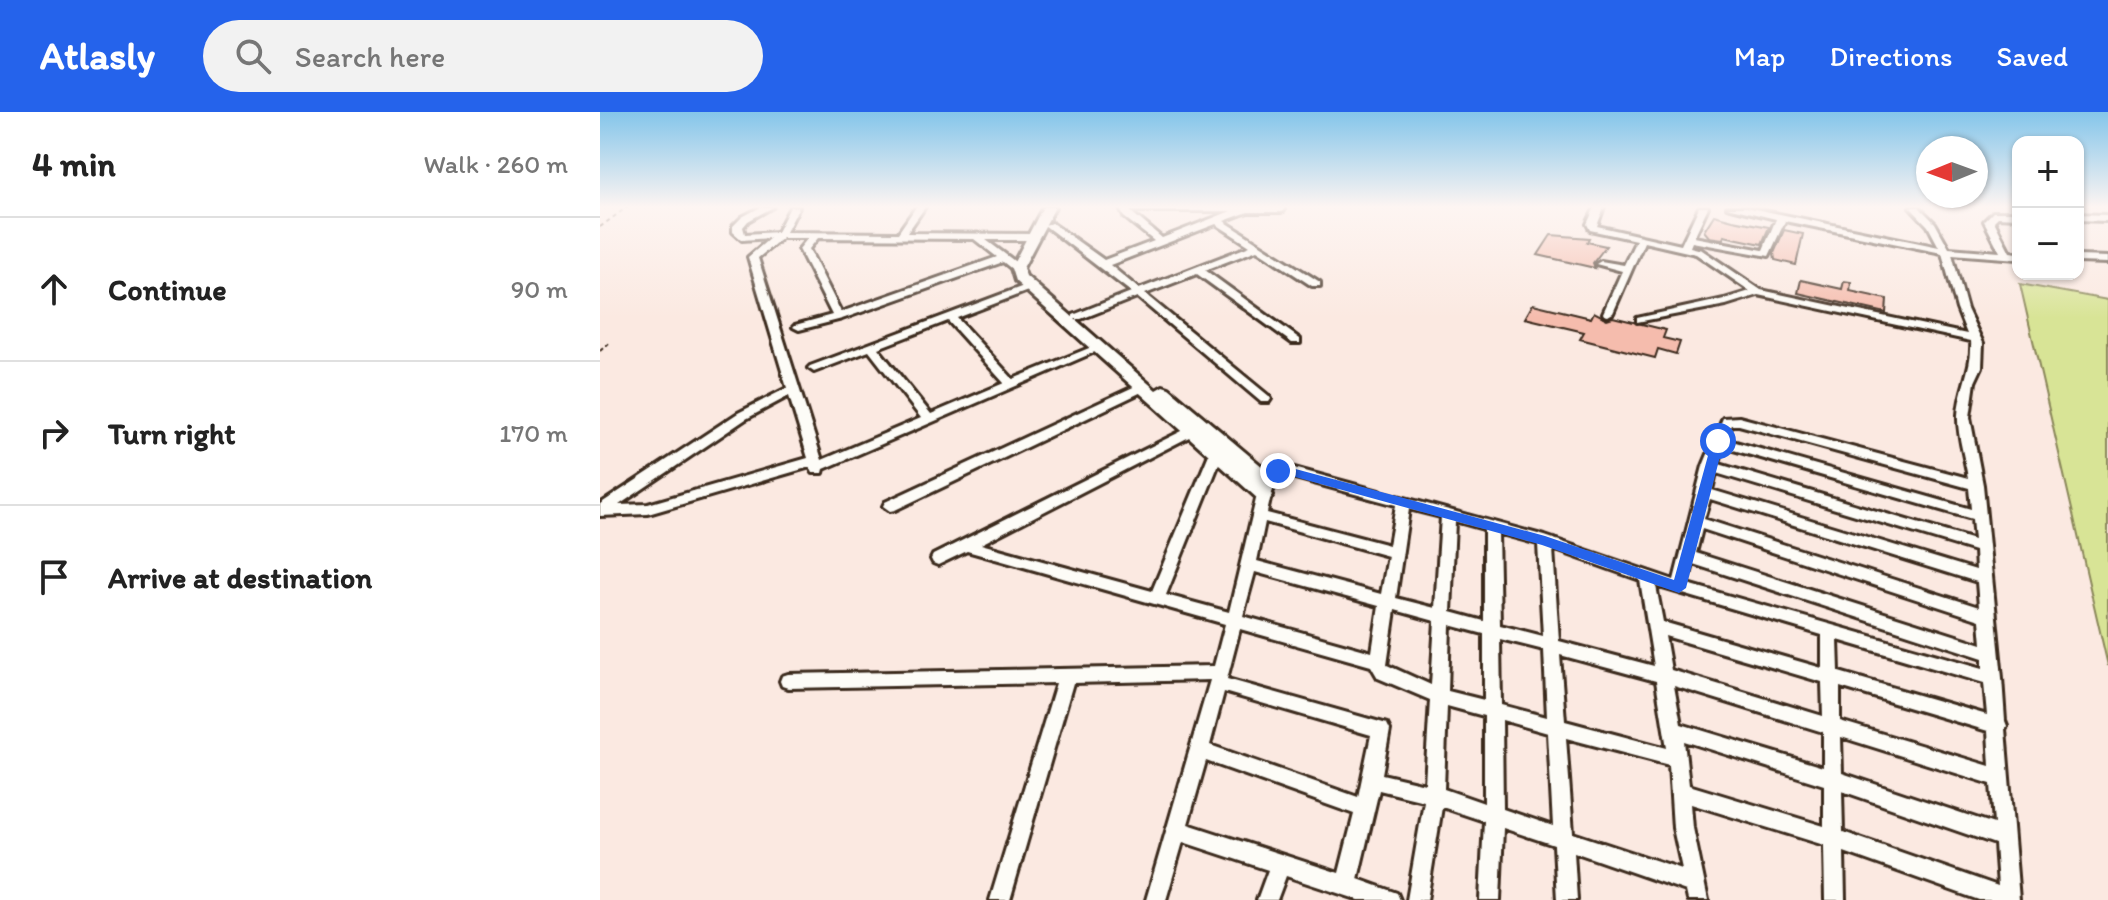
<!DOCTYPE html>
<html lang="en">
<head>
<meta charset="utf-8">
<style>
  body { margin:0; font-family:Itim,sans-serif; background:#f2f2f2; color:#222 }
  .controls { position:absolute; right:24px; top:24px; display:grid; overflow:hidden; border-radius:16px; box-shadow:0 2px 6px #0004 }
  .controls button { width:72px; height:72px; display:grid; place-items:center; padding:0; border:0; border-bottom:2px solid #e0e0e0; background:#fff; color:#222; font:40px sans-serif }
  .compass { position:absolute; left:1316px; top:24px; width:72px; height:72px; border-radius:50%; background:#fff; box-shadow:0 2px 6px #0004; rotate:269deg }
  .stop { position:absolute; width:24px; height:24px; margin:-18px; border:6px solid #2563eb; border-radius:50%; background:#fff }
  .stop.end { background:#2563eb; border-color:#fff; box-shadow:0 2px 8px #0008 }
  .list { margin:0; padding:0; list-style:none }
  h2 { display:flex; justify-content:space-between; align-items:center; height:104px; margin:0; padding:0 32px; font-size:34px }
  h2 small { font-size:26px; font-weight:400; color:#767676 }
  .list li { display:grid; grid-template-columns:52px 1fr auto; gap:24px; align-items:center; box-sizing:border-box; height:144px; padding:0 32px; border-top:2px solid #e0e0e0 }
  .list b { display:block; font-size:30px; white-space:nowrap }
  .list em { font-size:26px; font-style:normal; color:#767676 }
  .icon { flex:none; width:44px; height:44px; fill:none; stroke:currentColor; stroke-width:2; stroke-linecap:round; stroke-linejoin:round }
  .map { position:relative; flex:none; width:1508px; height:788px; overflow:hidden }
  header { display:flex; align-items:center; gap:48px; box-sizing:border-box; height:112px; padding:0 40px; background:#2563eb; color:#fff }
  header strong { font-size:38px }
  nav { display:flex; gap:44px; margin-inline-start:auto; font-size:28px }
  .search { width:560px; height:72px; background:#f2f2f2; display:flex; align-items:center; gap:20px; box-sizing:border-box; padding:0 28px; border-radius:44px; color:#767676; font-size:30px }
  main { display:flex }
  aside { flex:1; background:#fff }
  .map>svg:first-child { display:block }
  .green { fill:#d8e496; stroke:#8a875a; stroke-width:2 }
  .building { fill:#f5bcad; stroke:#3b2a1e; stroke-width:2 }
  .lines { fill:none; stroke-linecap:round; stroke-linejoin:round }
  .minor-casing { stroke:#3b2a1e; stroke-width:6 }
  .tertiary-casing { stroke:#3b2a1e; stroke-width:6 }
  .path { stroke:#3b2a1e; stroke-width:2; stroke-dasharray:4 4; stroke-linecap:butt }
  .minor { fill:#fdfcf7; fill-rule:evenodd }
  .tertiary { fill:#fdfcf7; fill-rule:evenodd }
  .route { fill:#2563eb }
</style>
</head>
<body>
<header>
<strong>Atlasly</strong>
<div class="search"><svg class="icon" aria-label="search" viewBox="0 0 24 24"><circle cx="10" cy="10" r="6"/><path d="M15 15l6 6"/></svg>Search here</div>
<nav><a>Map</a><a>Directions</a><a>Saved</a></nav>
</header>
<main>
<aside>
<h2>4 min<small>Walk · 260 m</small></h2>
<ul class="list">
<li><svg class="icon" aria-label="ahead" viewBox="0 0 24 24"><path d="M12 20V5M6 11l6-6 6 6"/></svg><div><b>Continue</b></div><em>90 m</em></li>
<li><svg class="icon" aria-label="right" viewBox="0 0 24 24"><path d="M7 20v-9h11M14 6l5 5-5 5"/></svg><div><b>Turn right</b></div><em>170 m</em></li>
<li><svg class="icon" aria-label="arrive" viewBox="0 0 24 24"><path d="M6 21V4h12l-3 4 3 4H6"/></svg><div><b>Arrive at destination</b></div></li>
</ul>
</aside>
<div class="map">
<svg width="1508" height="788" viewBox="0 0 1508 788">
  <rect width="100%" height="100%" fill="#fbe9e1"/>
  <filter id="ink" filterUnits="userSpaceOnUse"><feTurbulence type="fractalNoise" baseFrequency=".0125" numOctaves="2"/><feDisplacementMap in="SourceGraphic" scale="16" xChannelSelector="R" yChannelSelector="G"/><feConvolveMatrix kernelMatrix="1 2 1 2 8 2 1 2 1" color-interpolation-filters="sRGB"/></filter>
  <g filter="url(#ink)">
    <path class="green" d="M1420,172L1508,188V554Z"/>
    <g class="building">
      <path d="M1114,103L1133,108L1169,115L1162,132L1124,124L1123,127L1109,125L1104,119Z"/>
      <path d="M1184,118L1203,122L1196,153L1175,148L1174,141Z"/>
      <path d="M951,123L989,126L987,130L1006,134L993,151L995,156L938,143Z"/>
      <path d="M1201,168L1242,177L1244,169L1251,170L1250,179L1287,187L1286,201L1198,181Z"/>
      <path d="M933,192L991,206L994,200L1007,207L1013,205L1066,218L1063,226L1080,230L1076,242L1058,237L1055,246L980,227L984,220L925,206Z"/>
    </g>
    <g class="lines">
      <defs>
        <g id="minor">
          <path d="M161,95H173L148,109L143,115L145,122L177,120L190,95H199L186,120L298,121L316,95H325L307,121L432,122L437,125L432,128H386L421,154V158H413L403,150L242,207L199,218L193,215L195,213L232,203L199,137L208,126H182L158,146L222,348L321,306L269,239L214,260L208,256L210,254L429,172L434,175L433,177L357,206L413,267L494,234H502L504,236L224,357L223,361H213L210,355L48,402L0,404V392L138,301L187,276L148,145L170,126L142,128L133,120V114L142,105ZM218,126L374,127L397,145L241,200L209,137ZM348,209L404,271L331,302L278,236ZM189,284L208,346L48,392L19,393L146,307Z"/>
          <path d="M684,95V99L681,100H648L624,109L720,170V174H712L657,138L605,158L700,227V231H692L597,162L545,182L669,284L671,287L669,290H661L537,185L481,207H473V203L531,180L444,113L452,111L504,148L554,129L524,105L519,95ZM530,99H631L562,126ZM616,112L650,134L539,177L510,153Z"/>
          <path d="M995,95H1004L997,114L1081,133L1099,95H1108L1094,125L1163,138L1176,107L1127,95H1146L1339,135L1328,114L1310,95H1319L1335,111L1349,136L1400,140L1384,109L1393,100H1418V106L1398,105L1394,109L1410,140L1418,141V147L1352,142L1367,197L1383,231L1382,255L1375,270L1370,305L1383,373L1402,566L1405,609L1407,614L1405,617L1419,788H1379L1244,740L1245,788H1225L1224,733L1091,692L1093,716L1108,788H1088L1086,779L974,740L977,788H957L954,733L903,716L900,788H880L884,709L842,695L827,788H807L824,689L779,678L758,767L797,781L800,788H759L686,764L677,788H657L668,758L583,730L566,788H546L610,568L473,571L410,788H390L456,571L188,576L182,574L180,569L182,564L188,562L614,554L625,512L367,439L338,453L333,451L331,447L333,443L590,315L595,316L596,319L595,322L381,432L552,479L609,342L619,330L624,329L630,333L622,344L566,483L629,500L657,383L669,359L683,353L945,424L1074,468L1103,354L1123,306L1139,305L1368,366C1365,346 1357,323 1358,303C1359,277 1373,255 1371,229L1158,183L1126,193L1037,210V206L1124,187L1150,179L1096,142L1044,130L1013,201L1008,204L1004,203L1003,201L1022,159L996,152L1001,149L1024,153L1036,128L990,118L987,112ZM1185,109L1342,141L1357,197L1367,222L1161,178L1102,138L1090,135L1092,130L1169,144ZM1131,313H1139L1369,376L1371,397L1125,327ZM1123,335L1372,407L1374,428L1119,352ZM1116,361L1375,439L1376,458L1112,378ZM684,363L796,393L789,433L667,401L671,383L679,365ZM1110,387L1377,470L1379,495L1104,407ZM809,397L841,405L835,496L796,486ZM855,409L884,417V509L851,500ZM665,410L788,444L781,482L657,449ZM1102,417L1380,508L1382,532L1096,441ZM898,421L938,432L943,524L900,513ZM953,437L1040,468L1054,554L959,529ZM1093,452L1383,546V556L1088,472ZM655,460L779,494L772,540L643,504ZM1056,474L1222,523V556L1063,510ZM795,498L835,509L831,573L787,553ZM850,513L884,522V588L848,579ZM640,517L771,554L778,566L830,588L825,672L782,662L790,618L787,612L627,567ZM1065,524L1222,570L1223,604L1071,558ZM900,527L944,538L947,605L901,593ZM1238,528L1384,571L1387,603L1239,560ZM960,543L1056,569L1067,636L965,609ZM1074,574L1223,620V655L1081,612ZM1240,575L1388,619L1390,654L1240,609ZM624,580L771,623L758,685L610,633ZM847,594L884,604V691L844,677ZM902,608L948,621L953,714L903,697ZM1241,625L1391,672L1394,712L1242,661ZM966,626L1069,653L1073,716L1082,757L973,721ZM1084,629L1224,673V714L1089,673ZM606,649L754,702L739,761L588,712ZM1242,679L1395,732L1398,774L1243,720Z"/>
          <path d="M1478,102L1508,103V109L1478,108Z"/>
          <path d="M1478,144L1508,145V151L1478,150Z"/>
          <path d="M542,271L546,272L548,275L546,278L295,398L290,399L283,394L285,390Z"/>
        </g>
        <path id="tertiary" d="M443,95H455L423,156L426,164L556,278L563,274L569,276L676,366L679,370L676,374L666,375L673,383L670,387H658L415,169L411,156Z"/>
      </defs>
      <use href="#minor" class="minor-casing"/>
      <use href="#tertiary" class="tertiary-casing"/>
      <g class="path">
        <path d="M0,115L27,95"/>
        <path d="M0,239L10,230"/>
      </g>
      <use href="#minor" class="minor"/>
      <use href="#tertiary" class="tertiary"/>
    </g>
  </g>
  <linearGradient id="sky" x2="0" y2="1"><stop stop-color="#84c5ea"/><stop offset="0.46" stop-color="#fdf5f2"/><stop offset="1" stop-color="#fdf5f2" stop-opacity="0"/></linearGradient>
  <rect width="1508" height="206" fill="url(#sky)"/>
  <path class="route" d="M1118,325L1124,329L1086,476L1079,481L942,433L688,363H678L672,359L678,355H688L945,424L1074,468L1112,329Z"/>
</svg>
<div class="controls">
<button>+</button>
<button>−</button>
</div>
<svg class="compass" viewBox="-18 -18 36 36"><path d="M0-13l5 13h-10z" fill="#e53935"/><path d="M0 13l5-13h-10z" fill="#767676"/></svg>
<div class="stop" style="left:1118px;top:329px"></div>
<div class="stop end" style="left:678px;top:359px"></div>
</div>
</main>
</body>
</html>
